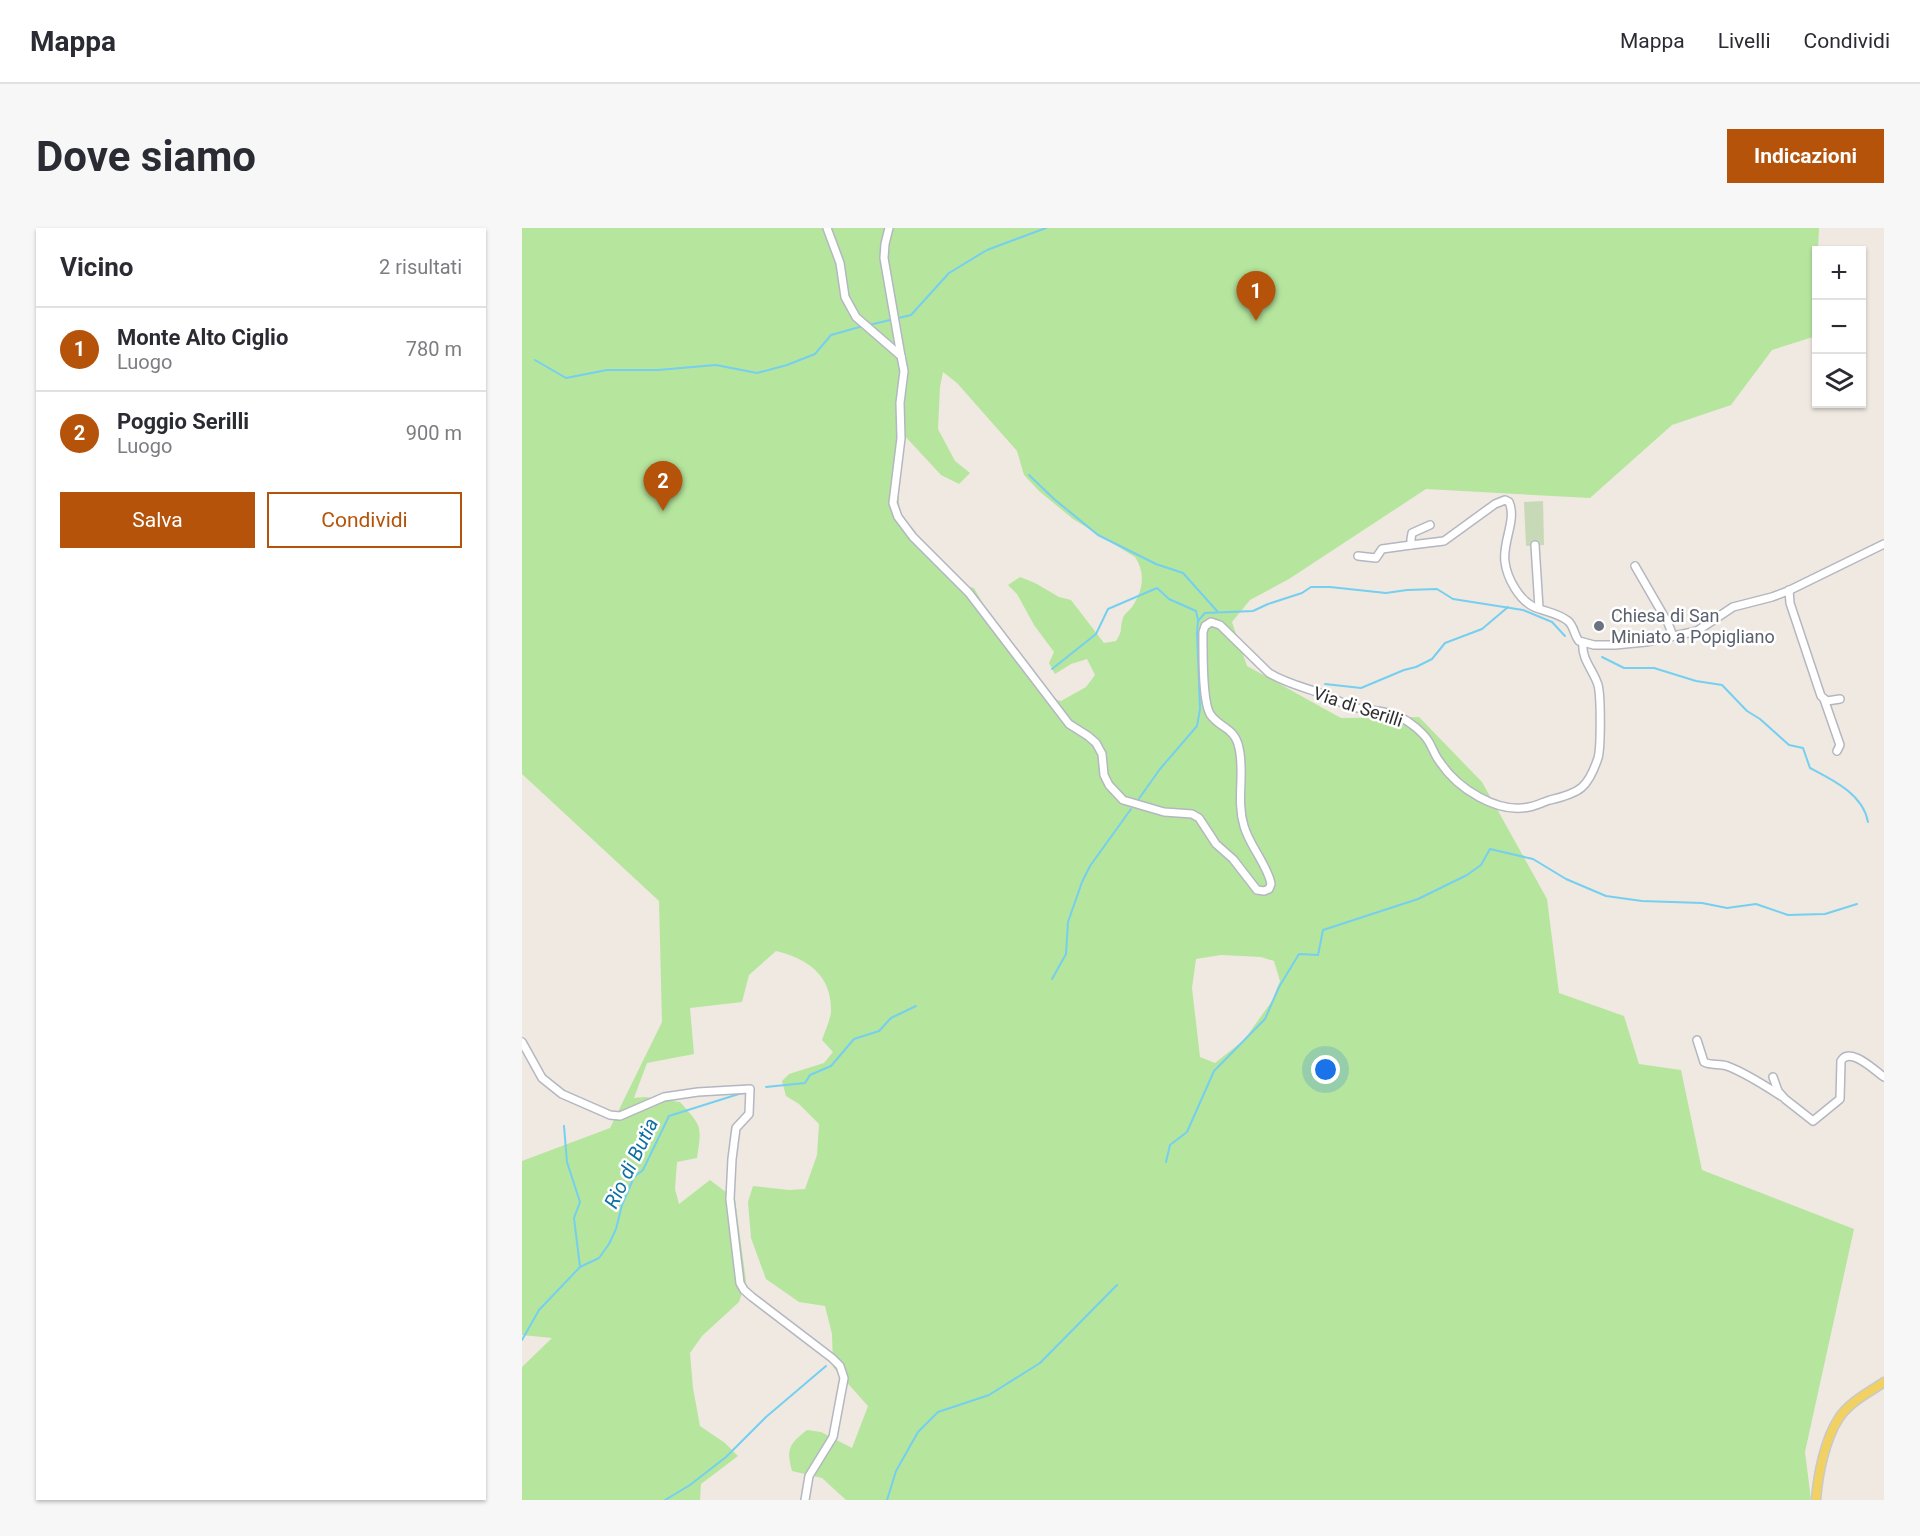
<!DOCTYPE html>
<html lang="it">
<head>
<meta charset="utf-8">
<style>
  body { margin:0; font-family:Roboto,sans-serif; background:#f7f7f7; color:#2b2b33 }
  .controls { position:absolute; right:18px; top:18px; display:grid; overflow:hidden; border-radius:0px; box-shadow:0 2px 4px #0004 }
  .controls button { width:54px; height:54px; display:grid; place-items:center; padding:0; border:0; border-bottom:2px solid #e1e1e2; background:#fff; color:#2b2b33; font:30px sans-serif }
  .you { position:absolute; left:804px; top:842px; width:21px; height:21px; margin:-15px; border:4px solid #fff; border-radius:50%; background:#1a73e8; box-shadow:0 0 0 9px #1a73e833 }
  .badge { display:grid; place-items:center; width:39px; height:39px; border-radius:50%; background:#b45309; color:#fff; font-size:20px; font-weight:700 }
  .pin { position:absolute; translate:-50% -50px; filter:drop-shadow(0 2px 3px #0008) }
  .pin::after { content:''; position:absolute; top:32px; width:21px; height:18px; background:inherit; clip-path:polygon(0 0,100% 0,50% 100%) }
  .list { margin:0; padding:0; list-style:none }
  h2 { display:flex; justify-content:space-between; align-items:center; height:78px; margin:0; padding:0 24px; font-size:26px }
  h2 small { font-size:20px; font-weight:400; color:#7c7c81 }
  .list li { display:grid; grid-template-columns:39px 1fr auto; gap:18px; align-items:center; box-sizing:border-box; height:84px; padding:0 24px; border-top:2px solid #e1e1e2 }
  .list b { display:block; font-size:22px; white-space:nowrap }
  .list p { margin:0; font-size:20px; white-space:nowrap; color:#7c7c81 }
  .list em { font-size:20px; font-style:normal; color:#7c7c81 }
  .actions { display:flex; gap:12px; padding:18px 24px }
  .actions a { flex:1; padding:14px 0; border:2px solid #b45309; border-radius:0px; text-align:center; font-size:21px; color:#b45309 }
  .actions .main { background:#b45309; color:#fff }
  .icon { flex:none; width:33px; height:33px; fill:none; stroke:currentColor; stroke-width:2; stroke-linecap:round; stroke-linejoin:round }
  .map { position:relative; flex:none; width:1362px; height:1272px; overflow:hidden; border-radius:0px }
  header { display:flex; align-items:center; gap:36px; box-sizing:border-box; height:84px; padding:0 30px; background:#fff; border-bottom:2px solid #e1e1e2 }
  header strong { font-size:28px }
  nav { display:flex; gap:33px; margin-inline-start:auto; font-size:21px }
  .intro { display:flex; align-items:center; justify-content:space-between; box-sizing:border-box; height:144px; padding:0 36px }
  h1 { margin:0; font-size:42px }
  .button { padding:15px 27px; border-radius:0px; background:#b45309; color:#fff; font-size:21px; font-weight:700 }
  main { display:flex; gap:36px; padding:0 36px }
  aside { flex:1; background:#fff; border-radius:0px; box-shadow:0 2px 4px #0004 }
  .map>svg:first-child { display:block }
  .green { fill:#b6e59e; fill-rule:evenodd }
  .cemetery { fill:#c8d9b8 }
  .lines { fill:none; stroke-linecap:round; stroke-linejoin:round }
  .stream { stroke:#75cff0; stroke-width:2 }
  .minor-casing { stroke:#b4b7c1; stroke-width:10 }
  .major-casing { stroke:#c9c9c9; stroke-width:11 }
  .minor { stroke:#fff; stroke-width:7 }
  .major { stroke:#f2d163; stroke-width:8 }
  .worship-dot { fill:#6b7280; stroke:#fff; stroke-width:2 }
  .labels { text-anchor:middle; stroke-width:5; stroke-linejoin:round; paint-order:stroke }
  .worship-label { font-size:18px; fill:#5b616d; stroke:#fff; text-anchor:start }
  .street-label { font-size:18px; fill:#2e2e2e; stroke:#fff }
  .water-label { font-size:20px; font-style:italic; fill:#0d6fa3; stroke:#fff }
</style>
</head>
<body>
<header>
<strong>Mappa</strong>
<nav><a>Mappa</a><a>Livelli</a><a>Condividi</a></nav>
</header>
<div class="intro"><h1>Dove siamo</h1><a class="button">Indicazioni</a></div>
<main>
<aside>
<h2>Vicino<small>2 risultati</small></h2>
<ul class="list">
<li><span class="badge">1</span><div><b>Monte Alto Ciglio</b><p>Luogo</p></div><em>780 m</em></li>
<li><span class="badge">2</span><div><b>Poggio Serilli</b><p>Luogo</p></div><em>900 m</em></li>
</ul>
<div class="actions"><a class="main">Salva</a><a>Condividi</a></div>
</aside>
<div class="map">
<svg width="1362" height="1272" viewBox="0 0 1362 1272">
  <rect width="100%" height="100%" fill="#efe9e1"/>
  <path class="green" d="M0,0H1297L1296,22H1294L1291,109L1250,122L1209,177L1150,197L1068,270L904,261L767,351L728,372L710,394L725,438L819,490L897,489L960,554L1025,671L1037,765L1102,788L1117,836L1159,842L1180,942L1332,1001L1283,1224L1289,1272H324L300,1250L270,1243C264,1221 267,1216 285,1202L299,1204L330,1220L346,1178L311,1139L310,1106L303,1078L277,1074L244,1051L229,1010L226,974L231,958L267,962L283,961L295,927L297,896L277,876L264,868L260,853L267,846L302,835L311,824L300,812C303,803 308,793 309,784C310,747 286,731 254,723L227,747L220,774L168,780L172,826L125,835L112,870L123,869L158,874C180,899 180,897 175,930L155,934L153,961L157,976L188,952L213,971L224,1053L217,1074L180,1108L168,1125L171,1160L178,1198L203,1215L216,1228L179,1256L178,1272H0V1139L30,1110L0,1107V933L88,900L140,794L137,673L0,546ZM421,144L435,155L495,223L502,247L517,263L551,291L613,329C624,345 621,363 610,379C607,383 602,386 601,390C597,401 602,401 594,413L582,415L549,372L537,369L513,355L498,349L486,357L495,366L512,397L532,424L527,435L533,446L549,436L565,431L573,447L564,459L539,473L531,471L464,381L452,360L443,358L397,309L378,285L376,263L381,206L419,247L437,256L448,245L433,233L416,201L418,159ZM699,727L739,729L752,733L758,753L750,773L722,812L693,835L678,829L670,760L674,731Z"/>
  <path class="cemetery" d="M1021,273L1022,317L1004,318L1002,274Z"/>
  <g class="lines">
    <g class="stream">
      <path d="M347,97L389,87L427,45L465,22L524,0"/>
      <path d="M13,132L44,150L85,142H136L194,137L235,145L265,137L293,126L309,107L341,98"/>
      <path d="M507,247L532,271L576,307L634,336L661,345L695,383"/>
      <path d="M1080,429L1102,440H1132L1174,453L1200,457L1225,483L1238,491L1267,517L1281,520L1288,540C1311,552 1341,566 1346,594"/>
      <path d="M530,441L574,406L586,381L635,360L647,371L674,383L676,392"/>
      <path d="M803,456L839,460L882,442L894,439L910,431L923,415L960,401L986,379"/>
      <path d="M616,572L638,541L675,498L678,481L675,405L676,393L683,385L731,383L746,376L780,365L789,359H808L864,365L885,362L915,361L931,371L1001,382L1030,394L1043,408"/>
      <path d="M530,751L544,726L546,694L560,654L568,638L609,581"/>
      <path d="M244,859L283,855L288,847L309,838L332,811L357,803L369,790L394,778"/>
      <path d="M42,898L45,934L58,974L52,990L58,1039"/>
      <path d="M644,934L648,917L665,904L692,843L743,791L757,759L777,726L796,727L801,702L896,671L945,647L959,637L968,621L1011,631L1044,651L1084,668L1120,673L1180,675L1205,680L1234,676L1266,687L1303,686L1335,676"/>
      <path d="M0,1112L17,1082L58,1039L77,1030L87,1016L94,1001L100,977L112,949L121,942L147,888L220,865"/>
      <path d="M143,1272L168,1257L204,1229L244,1189L304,1138"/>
      <path d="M365,1272L374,1243L396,1204L416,1184L467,1167L518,1135L595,1057"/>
    </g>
    <defs>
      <g id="minor">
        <path d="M305,0L318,35L323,69L334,89L379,128L382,143L378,175L379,210L371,275L376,289L391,309L447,365L547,496L566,508L574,515L580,526L582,547L587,557L601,572L642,584L670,586L677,590L694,616L711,631L735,662L742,663L747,661L749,656C746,638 727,617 722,598C714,572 723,545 717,520C713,499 697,500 688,486C680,472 681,422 681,404L683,398L689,394L698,397L747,445C767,457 786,460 806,468C813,471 820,475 827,478C843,483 860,481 876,488C887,493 901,504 907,514C911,521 913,528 918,534C935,560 975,586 1007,579C1014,578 1021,574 1028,572C1058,565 1066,560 1076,530C1079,520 1079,468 1076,457C1072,443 1059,431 1061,415"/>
        <path d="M367,0L363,16L362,30L379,128"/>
        <path d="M908,297L890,305L889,311V317L922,313L973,276L983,272L987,274C995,292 980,314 983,334C985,350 997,372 1012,379C1024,384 1036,385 1046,393C1052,398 1052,407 1057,413L1072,417H1093L1124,414L1175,403L1211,379L1250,369L1266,363L1362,316"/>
        <path d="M1013,317L1017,380"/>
        <path d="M836,328L854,330L860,321L889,317"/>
        <path d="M1113,338L1146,395L1151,408"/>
        <path d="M1267,362L1268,375L1299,468L1305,473L1318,471"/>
        <path d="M1302,471L1318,517L1315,523"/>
        <path d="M1175,812L1182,834C1189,838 1197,835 1205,838C1224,845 1242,857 1259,868"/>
        <path d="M0,814L20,850L40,866L88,887L98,888L142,869L176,864L228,861L227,886L214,900L210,931L208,971L218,1055L222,1062L230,1069L310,1130L318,1138L322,1150L311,1209L287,1248L283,1272"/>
        <path d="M1251,849L1256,863L1263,871L1291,893L1318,871L1319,833C1328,818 1352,842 1362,849"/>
      </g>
      <path id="major" d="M1294,1272C1296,1246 1303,1211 1317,1190C1327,1174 1348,1164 1362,1154"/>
    </defs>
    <use href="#minor" class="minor-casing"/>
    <use href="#major" class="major-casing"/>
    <use href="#minor" class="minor"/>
    <use href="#major" class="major"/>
  </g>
  <circle class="worship-dot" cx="1077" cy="398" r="6"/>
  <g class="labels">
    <g class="worship-label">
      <text x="1089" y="394">Chiesa di San<tspan x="1089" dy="21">Miniato a Popigliano</tspan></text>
    </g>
    <g class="street-label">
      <text transform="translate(836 479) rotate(18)" y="6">Via di Serilli</text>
    </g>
    <g class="water-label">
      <text transform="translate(109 935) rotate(-64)" y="7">Rio di Butia</text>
    </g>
  </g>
</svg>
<div class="controls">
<button>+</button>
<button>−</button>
<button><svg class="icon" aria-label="layers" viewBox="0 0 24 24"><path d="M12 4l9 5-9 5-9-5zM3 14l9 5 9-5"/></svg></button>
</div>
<div class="you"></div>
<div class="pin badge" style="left:734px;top:93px">1</div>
<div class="pin badge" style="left:141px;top:283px">2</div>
</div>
</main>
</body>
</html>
